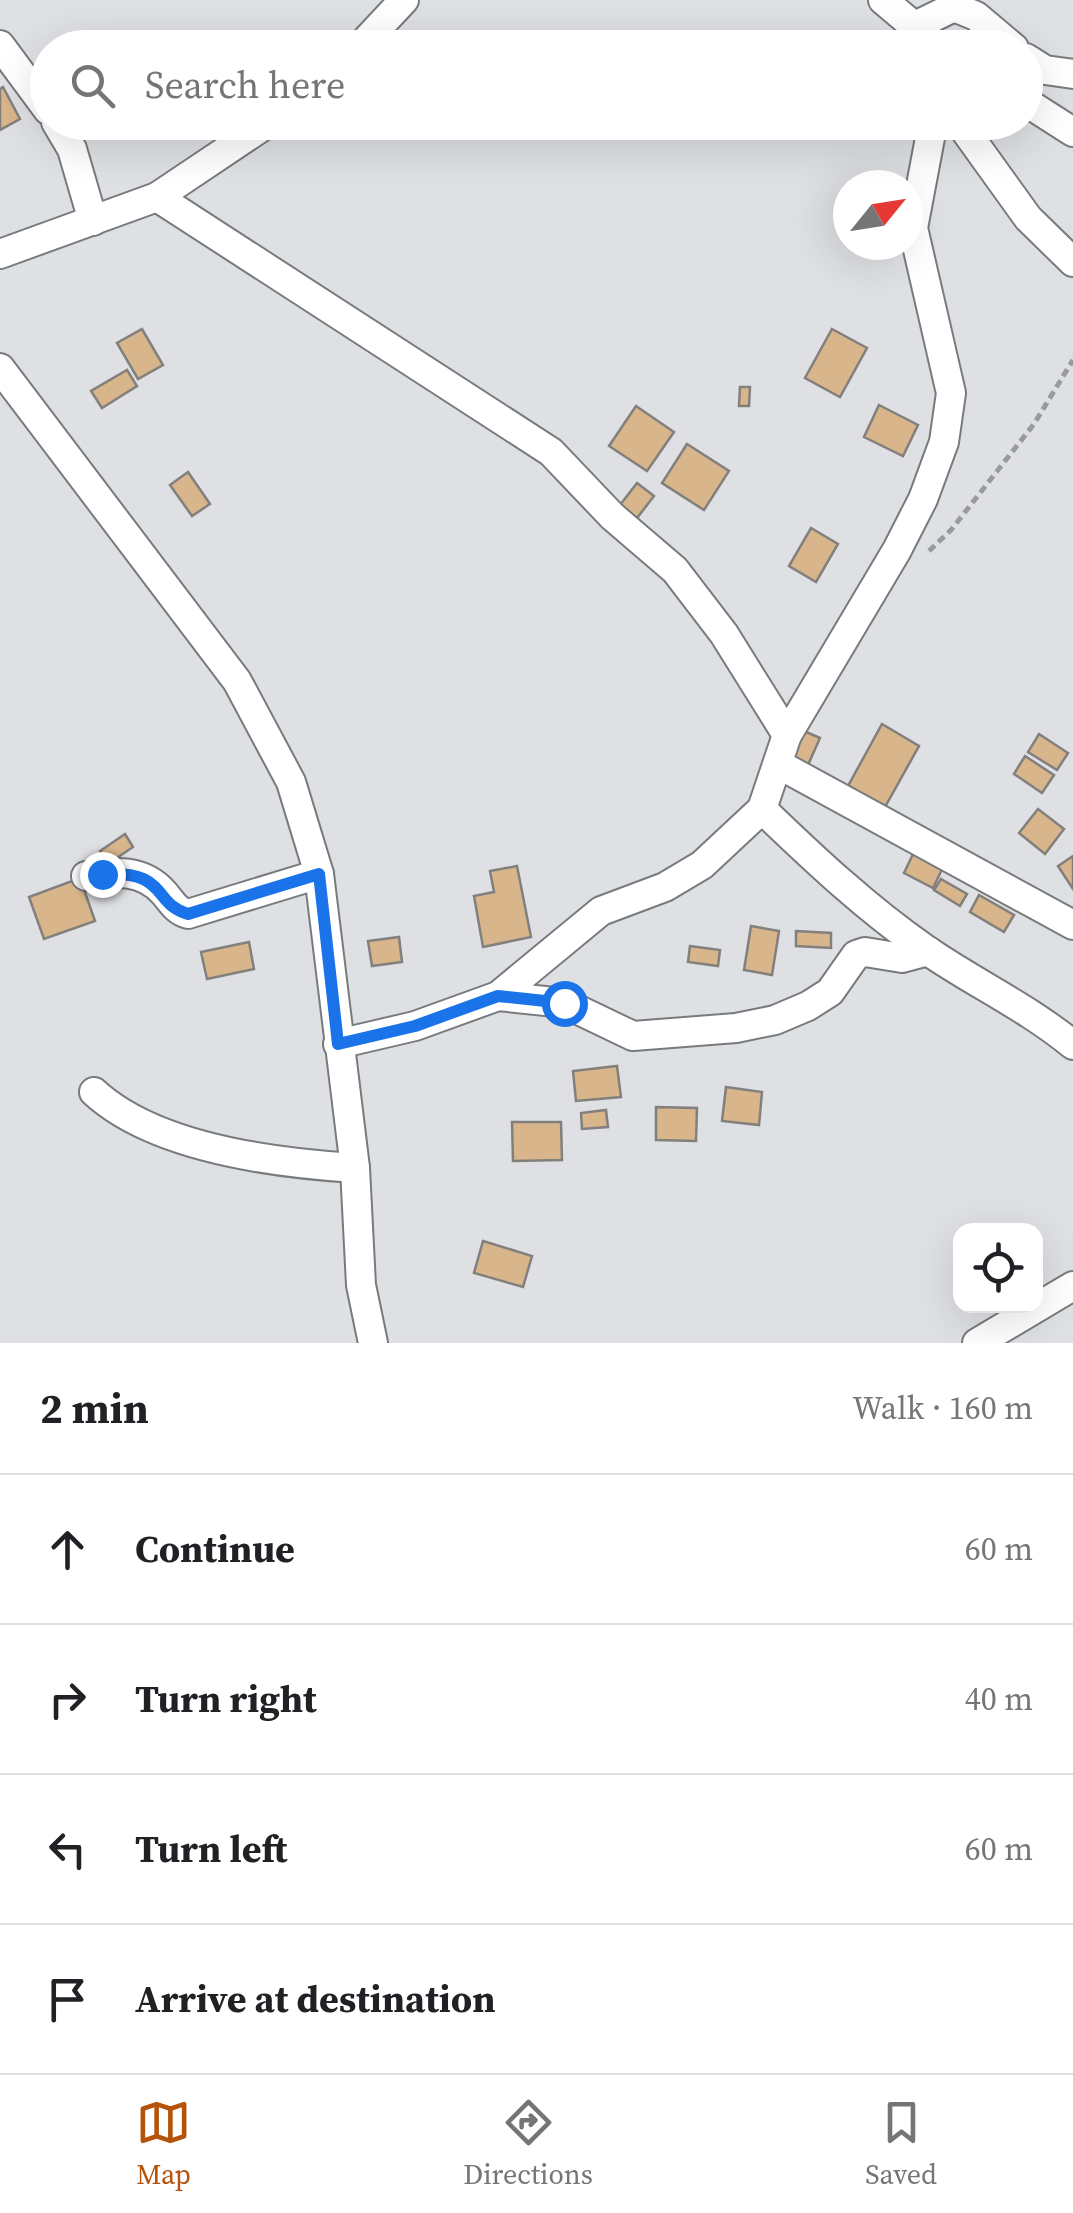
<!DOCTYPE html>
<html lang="en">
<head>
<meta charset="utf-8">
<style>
  body { margin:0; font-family:"Source Serif 4",serif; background:#f6f6f6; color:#202124 }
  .controls { position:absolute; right:30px; bottom:30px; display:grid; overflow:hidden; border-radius:20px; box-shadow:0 10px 40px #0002 }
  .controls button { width:90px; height:90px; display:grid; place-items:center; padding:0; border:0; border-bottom:2px solid #e0e0e0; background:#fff; color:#202124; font:50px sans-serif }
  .compass { position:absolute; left:833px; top:170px; width:90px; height:90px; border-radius:50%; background:#fff; box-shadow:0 10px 40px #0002; rotate:60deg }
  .stop { position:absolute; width:30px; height:30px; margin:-22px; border:8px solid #1a73e8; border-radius:50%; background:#fff }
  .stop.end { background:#1a73e8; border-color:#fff; box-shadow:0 2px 10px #0008 }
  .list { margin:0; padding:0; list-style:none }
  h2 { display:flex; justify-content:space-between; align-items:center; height:130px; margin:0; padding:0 40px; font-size:42px }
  h2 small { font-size:32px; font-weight:400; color:#757577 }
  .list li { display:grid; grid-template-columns:65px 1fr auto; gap:30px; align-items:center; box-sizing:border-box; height:150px; padding:0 40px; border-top:2px solid #e0e0e0 }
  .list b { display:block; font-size:38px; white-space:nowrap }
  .list em { font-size:32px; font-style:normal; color:#757577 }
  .icon { flex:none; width:55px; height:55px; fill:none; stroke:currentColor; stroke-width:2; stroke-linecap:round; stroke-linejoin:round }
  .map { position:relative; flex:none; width:1073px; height:1343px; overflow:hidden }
  .search { position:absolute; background:#fff; box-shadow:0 10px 40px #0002; left:30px; right:30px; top:30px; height:110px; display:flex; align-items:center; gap:25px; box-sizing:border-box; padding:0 35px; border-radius:55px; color:#757577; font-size:38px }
  .sheet { height:730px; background:#fff }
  nav { display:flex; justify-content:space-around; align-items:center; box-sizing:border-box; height:140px; border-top:2px solid #e0e0e0; background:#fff; font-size:28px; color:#757577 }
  nav a { display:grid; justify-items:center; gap:5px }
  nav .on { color:#b45309 }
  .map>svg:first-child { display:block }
  .building { fill:#d9b58b; stroke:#82807d; stroke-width:2.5 }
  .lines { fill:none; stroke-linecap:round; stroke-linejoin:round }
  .minor-casing { stroke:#787b7d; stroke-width:32 }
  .path { stroke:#999a9c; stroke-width:5; stroke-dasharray:8 5; stroke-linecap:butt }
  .minor { stroke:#fff; stroke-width:28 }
  .route { stroke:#1a73e8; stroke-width:12 }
</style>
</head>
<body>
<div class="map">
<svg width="1073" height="1343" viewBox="0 0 1073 1343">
  <rect width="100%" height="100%" fill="#dee0e3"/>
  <g class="building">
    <path d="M3,87L20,119L0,130V89Z"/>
    <path d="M142,329L163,365L138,379L117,343Z"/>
    <path d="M832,329L867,348L840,397L805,378Z"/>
    <path d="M127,370L137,386L102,408L91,391Z"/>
    <path d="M740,387H750L749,406H739Z"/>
    <path d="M879,405L918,425L903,456L864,437Z"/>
    <path d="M636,406L674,432L647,471L609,446Z"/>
    <path d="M687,444L729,471L704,510L662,483Z"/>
    <path d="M188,472L210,504L192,516L170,485Z"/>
    <path d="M637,483L654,496L634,522L617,509Z"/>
    <path d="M811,528L838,544L816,582L789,566Z"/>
    <path d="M882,724L919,746L885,807L848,786Z"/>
    <path d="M804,731L820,738L808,765L792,758Z"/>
    <path d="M1039,734L1068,753L1057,770L1028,752Z"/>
    <path d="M1025,756L1054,775L1042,793L1014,774Z"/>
    <path d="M1038,809L1064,829L1045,854L1019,833Z"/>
    <path d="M125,834L133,847L108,864L100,851Z"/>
    <path d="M916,848L945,863L933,888L904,873Z"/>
    <path d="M1073,856V889L1058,866Z"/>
    <path d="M517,866L531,937L483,947L474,896L494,892L490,871Z"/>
    <path d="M80,878L95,921L44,939L29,897Z"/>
    <path d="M941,879L967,894L960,906L934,890Z"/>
    <path d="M979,895L1014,915L1004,932L970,912Z"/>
    <path d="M751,926L779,931L772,975L744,970Z"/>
    <path d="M796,931L831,933V948L796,946Z"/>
    <path d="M399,937L402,962L372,966L368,941Z"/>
    <path d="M249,942L254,969L207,979L201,952Z"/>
    <path d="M690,946L720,950L718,966L688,962Z"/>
    <path d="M617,1066L621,1097L576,1101L573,1071Z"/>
    <path d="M726,1087L762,1092L759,1125L722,1121Z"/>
    <path d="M656,1107L697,1108L696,1141L656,1140Z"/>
    <path d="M606,1110L608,1127L582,1129L581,1113Z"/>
    <path d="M512,1122H561L562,1160L513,1161Z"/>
    <path d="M483,1241L532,1256L523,1287L474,1273Z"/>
  </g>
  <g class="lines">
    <defs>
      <g id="minor">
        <path d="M883,0L940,48"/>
        <path d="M915,26L954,7L976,16L1014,48"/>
        <path d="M0,45L48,110"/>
        <path d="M359,48L404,0"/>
        <path d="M1026,58L1045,70L1073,74"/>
        <path d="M1026,102L1073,132"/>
        <path d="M56,122L72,149L93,221"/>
        <path d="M959,122L1028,218L1073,262"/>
        <path d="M157,197L551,452L612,516L675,570L724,634L787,735"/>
        <path d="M0,254L157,197L269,122"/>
        <path d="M0,368L237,681L291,782L319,874L355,1168L361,1285L373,1343"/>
        <path d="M778,764L1073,925"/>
        <path d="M762,809C814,859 866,908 925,949C974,983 1027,1007 1073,1045"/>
        <path d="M86,876C115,871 143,869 164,893C172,902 176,911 188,914L319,874"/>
        <path d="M498,996L564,1003L633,1036L736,1028L775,1020L808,1006L830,992L856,955L865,952L902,958L928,951"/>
        <path d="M338,1044L415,1026L498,996L601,911L665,887L702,865L762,809L787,735L897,550L923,499L944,442L951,393L913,228L933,122"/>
        <path d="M94,1092C155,1148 274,1163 355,1168"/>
        <path d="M977,1343L1073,1286"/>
      </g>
    </defs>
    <use href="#minor" class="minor-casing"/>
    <path class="path" d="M929,551L951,530L1034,424L1073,360"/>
    <use href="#minor" class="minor"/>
  </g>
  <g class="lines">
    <path class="route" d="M102,874C169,870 152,904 188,914L319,874L338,1044L415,1026L498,996L564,1003"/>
  </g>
</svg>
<div class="controls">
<button><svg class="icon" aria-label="locate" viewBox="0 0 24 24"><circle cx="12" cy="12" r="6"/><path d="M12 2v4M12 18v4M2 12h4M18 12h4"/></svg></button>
</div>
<svg class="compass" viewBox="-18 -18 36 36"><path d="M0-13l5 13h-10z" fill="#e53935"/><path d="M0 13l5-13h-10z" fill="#757577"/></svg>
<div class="stop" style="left:564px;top:1003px"></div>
<div class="stop end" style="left:102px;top:874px"></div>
<div class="search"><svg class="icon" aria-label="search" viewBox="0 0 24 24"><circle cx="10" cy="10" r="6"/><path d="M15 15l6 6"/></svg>Search here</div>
</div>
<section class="sheet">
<h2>2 min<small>Walk · 160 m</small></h2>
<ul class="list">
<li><svg class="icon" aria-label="ahead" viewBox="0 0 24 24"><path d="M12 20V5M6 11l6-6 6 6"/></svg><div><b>Continue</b></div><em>60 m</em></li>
<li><svg class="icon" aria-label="right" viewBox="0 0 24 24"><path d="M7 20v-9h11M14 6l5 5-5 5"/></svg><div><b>Turn right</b></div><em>40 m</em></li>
<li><svg class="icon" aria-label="left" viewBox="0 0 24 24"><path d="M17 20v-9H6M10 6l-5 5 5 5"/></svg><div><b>Turn left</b></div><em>60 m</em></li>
<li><svg class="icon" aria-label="arrive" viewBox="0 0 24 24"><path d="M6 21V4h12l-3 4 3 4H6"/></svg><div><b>Arrive at destination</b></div></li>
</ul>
</section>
<nav>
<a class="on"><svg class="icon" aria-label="map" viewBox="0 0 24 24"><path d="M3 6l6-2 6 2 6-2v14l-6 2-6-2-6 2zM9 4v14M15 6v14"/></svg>Map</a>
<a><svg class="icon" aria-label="directions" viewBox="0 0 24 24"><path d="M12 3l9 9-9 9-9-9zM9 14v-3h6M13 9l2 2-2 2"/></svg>Directions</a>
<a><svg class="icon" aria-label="saved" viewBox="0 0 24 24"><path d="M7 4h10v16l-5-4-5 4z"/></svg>Saved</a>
</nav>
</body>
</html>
